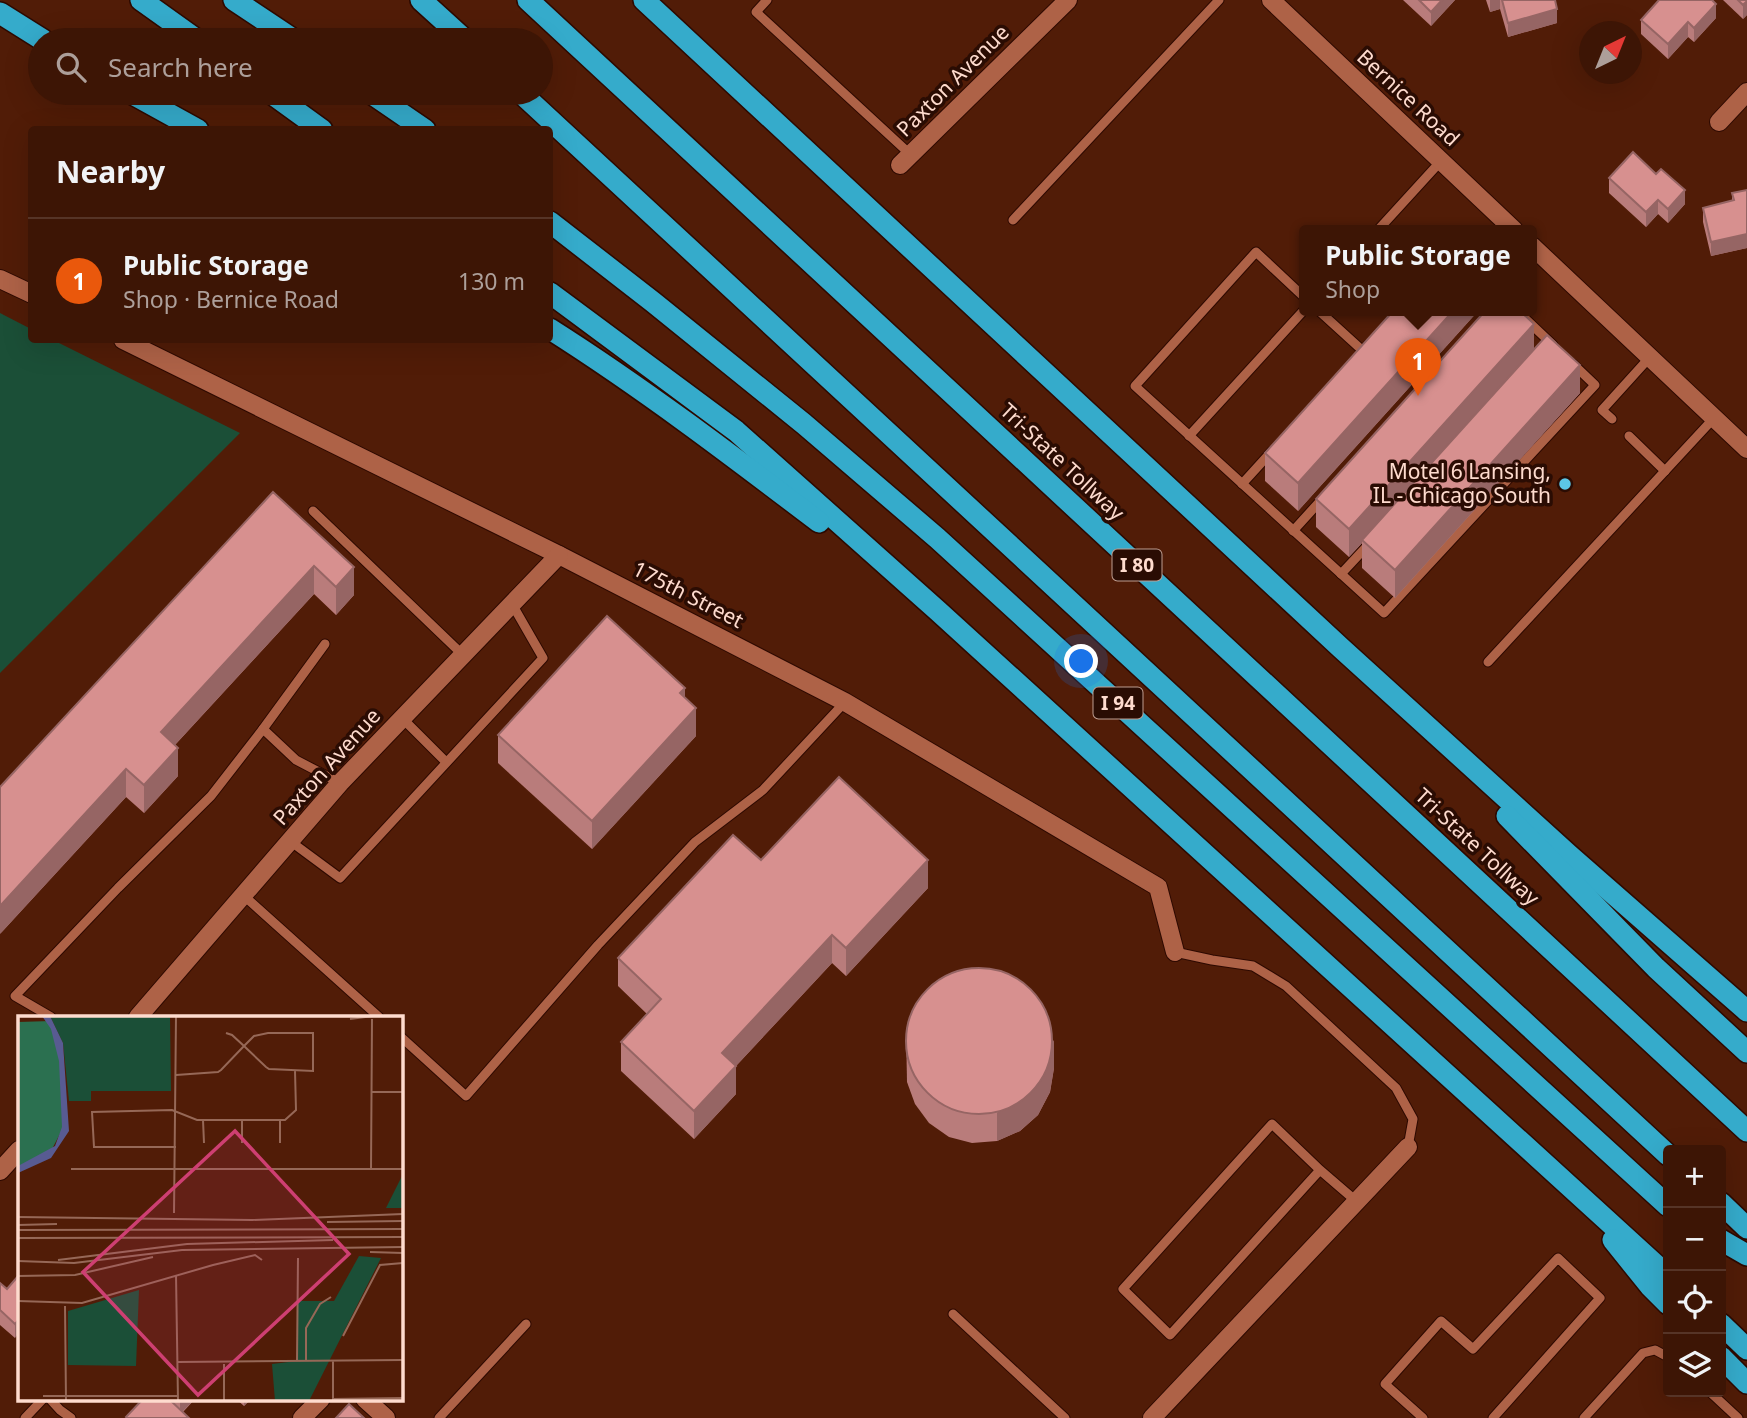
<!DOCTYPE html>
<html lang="en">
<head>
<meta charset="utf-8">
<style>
  body { margin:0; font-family:"Noto Sans",sans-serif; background:#482213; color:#f1f3f6 }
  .controls { position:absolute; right:21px; bottom:21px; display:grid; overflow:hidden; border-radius:7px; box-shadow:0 7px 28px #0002 }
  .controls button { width:63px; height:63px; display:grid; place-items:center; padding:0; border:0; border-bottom:2px solid #563427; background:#3d1505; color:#f1f3f6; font:35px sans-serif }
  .compass { position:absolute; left:1579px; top:21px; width:63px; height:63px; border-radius:50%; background:#3d1505; box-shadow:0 7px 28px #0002; rotate:43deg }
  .you { position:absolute; left:1082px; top:662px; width:24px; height:24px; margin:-18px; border:5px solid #fff; border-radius:50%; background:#1a73e8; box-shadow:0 0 0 10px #1a73e833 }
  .badge { display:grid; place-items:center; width:46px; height:46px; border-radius:50%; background:#ea580c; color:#fff; font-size:23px; font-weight:700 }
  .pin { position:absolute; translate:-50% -58px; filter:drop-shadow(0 2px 4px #0008) }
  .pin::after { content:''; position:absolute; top:37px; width:24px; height:21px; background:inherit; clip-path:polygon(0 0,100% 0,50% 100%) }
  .popup { position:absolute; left:1299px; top:225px; width:238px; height:91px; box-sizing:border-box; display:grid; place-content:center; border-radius:7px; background:#3d1505; filter:drop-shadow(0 2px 5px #0005); font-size:23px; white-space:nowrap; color:#ad9f9a }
  .popup b { font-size:26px; color:#f1f3f6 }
  .popup::after { content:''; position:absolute; left:50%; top:100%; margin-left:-14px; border:14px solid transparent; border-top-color:#3d1505 }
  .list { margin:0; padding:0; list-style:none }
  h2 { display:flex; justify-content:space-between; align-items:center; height:91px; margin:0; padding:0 28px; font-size:30px }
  h2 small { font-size:23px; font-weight:400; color:#ad9f9a }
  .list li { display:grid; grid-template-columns:46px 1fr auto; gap:21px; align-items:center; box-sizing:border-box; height:126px; padding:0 28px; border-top:2px solid #563427 }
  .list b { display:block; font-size:26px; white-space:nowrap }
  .list p { margin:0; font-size:23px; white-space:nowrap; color:#ad9f9a }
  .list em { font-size:23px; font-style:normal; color:#ad9f9a }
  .icon { flex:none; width:38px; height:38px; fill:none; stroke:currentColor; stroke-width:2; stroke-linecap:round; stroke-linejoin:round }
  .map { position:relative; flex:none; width:1747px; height:1418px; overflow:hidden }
  .search { position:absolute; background:#3d1505; box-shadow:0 7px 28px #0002; left:28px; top:28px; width:525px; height:77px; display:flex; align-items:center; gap:18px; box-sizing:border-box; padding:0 24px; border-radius:38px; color:#ad9f9a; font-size:26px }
  .panel { position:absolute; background:#3d1505; box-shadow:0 7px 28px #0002; left:28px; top:126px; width:525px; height:217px; border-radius:7px }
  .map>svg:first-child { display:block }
  .green { fill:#1b4f37 }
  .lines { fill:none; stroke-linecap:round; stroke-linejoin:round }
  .service-casing { stroke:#2d0900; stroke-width:11 }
  .minor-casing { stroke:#2d0900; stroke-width:20 }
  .motorway-casing { stroke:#2d0900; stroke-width:24 }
  .service { stroke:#ae6247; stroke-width:9 }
  .minor { stroke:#ae6247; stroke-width:18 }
  .motorway { stroke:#35abcb; stroke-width:21 }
  .wall { fill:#b97c7b }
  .shaded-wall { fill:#966564 }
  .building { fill:#d7908f; stroke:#966564; stroke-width:2 }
  .poi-dot { fill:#5cc7e7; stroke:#2a0c03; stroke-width:2.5 }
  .labels { text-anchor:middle; stroke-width:7; stroke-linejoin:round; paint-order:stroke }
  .shield { fill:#2a0c03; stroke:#be9d91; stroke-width:2 }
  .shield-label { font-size:19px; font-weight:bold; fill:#fedbce }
  .street-label { font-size:21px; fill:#fedbce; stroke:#2a0c03 }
  .poi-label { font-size:21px; fill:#fedbce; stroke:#2a0c03; text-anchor:end }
  .inset-road { fill:none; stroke:#966857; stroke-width:2 }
  .view { fill:#ce3f72; fill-opacity:0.15; stroke:#ce3f72; stroke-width:3.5 }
  .inset-edge { fill:none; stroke:#fedbce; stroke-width:3.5 }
</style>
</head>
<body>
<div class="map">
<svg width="1747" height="1418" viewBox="0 0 1747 1418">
  <rect width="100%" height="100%" fill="#511c07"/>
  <path class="green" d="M0,313L31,329L32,340H53L240,433L0,673Z"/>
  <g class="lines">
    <defs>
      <g id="service">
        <path d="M767,0L756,12L911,155"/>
        <path d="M1013,220L1219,0"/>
        <path d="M1378,230L1441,161"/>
        <path d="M1304,297L1256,252L1135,386L1384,613L1595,385L1573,364"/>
        <path d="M1318,310L1363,351L1368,345"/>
        <path d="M1516,310L1553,345"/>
        <path d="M1612,419L1602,410L1650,357"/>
        <path d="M1189,436L1304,310"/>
        <path d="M1629,436L1665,471"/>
        <path d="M1242,484L1272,451"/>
        <path d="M313,511L463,655"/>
        <path d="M1293,531L1323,498"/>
        <path d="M1341,574L1368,545"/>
        <path d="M1488,662L1714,418"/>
        <path d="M402,718L446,762"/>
        <path d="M263,729L325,644"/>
        <path d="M290,841L340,878L543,658L512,604"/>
        <path d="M243,895L379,1017"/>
        <path d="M1175,952L1212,960L1253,966L1286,986L1396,1088L1413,1119L1408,1147"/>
        <path d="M51,1017L15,996L118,888L211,796L263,729L296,760L340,783"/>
        <path d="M401,1037L466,1096L598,945L695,842L763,790L845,702"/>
        <path d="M1320,1170L1170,1335L1123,1289L1272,1124L1320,1170L1356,1201"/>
        <path d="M953,1314L1065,1418"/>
        <path d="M1710,1392L1738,1418"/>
        <path d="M50,1399L60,1410L71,1418"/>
        <path d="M25,1418L43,1399"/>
        <path d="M439,1418L526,1324"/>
        <path d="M1423,1418L1385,1384L1441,1321L1473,1349L1558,1258L1600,1298L1493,1418"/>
        <path d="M1584,1418L1643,1353L1655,1350L1668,1357"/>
      </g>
      <g id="minor">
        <path d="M1271,0L1514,230"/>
        <path d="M1719,122L1747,92"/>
        <path d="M900,165L1068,0"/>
        <path d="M1532,246L1747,449"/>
        <path d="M0,279L32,294"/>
        <path d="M123,340L559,555L845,702L1158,887L1175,952"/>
        <path d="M138,1017L340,783L559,555"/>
        <path d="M0,1171L19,1150"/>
        <path d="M365,1399L386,1418"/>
        <path d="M302,1418L321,1399"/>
        <path d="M1152,1418L1408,1147"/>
      </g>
      <g id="motorway">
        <path d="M141,0L197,40"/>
        <path d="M234,0L294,40"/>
        <path d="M421,0L465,40"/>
        <path d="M528,0L1747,1131"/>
        <path d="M644,0L1341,648L1569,855L1747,1011"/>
        <path d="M0,13L43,40"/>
        <path d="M131,93L198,130"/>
        <path d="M271,93L322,130"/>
        <path d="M371,93L425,130"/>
        <path d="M521,93L1668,1155"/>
        <path d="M550,222L653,302L804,424L937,538L1668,1206"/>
        <path d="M550,293L736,431L938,611L1668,1276"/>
        <path d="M550,329C643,388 731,455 819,522"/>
        <path d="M1507,816L1656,968L1747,1052"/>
        <path d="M1721,1203L1747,1228"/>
        <path d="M1613,1240L1650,1286L1668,1304"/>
        <path d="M1721,1240L1747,1255"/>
        <path d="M1721,1324L1747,1349"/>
        <path d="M1721,1357L1747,1383"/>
      </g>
    </defs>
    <use href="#service" class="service-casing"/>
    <use href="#minor" class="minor-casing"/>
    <use href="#motorway" class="motorway-casing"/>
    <use href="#service" class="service"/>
    <use href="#minor" class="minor"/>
    <use href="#motorway" class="motorway"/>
  </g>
  <g class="wall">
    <path d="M1403,0H1455L1431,26Z"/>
    <path d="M1486,0H1555L1557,23L1508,37L1500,9L1490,12Z"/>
    <path d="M1723,0H1747V15L1743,19Z"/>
    <path d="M1716,18L1694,42L1688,37L1668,59L1641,34V20Z"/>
    <path d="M1609,178L1685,204L1668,223L1658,214L1646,227L1609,193Z"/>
    <path d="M1747,190V248L1711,256L1703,222V208L1732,201V193Z"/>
    <path d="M1394,310H1479L1298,511L1265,481V453Z"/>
    <path d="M1534,349L1580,393L1395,598L1362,568V543L1349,557L1316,527V499Z"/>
    <path d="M273,492L354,595L336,615L314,594L175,745L178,776L144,813L126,797L0,934Z"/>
    <path d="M685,697L696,736L592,849L498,763V735Z"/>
    <path d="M761,860L928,888L846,976L832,963L736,1066V1094L694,1139L621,1071V1042L647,1014L618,986V958Z"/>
    <path d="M906,1030L1054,1068L1050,1092L1038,1115L1020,1131L997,1141L972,1143L949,1137L929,1123L915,1104L907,1082Z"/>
    <path d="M19,1275L15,1338L0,1325V1283L7,1289Z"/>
    <path d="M143,1399H195L183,1412L189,1418H126Z"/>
    <path d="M236,1399H251L244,1406Z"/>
  </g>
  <g class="shaded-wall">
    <path d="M1442,0H1455L1431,26V12Z"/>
    <path d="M1490,0H1500V9L1490,12Z"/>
    <path d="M1747,1V15L1743,19V5Z"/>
    <path d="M1716,4V18L1694,42V28Z"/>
    <path d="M1557,9V23L1508,37V23Z"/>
    <path d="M1688,22V37L1668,59V44Z"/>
    <path d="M1685,190V204L1668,223V209Z"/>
    <path d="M1658,200V214L1646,227V212Z"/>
    <path d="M1747,234V248L1711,256V242Z"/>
    <path d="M1454,310H1479L1298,511V483Z"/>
    <path d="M1534,324V352L1362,540V543L1349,557V529Z"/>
    <path d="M1580,365V393L1395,598V570Z"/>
    <path d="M314,566V594L161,760V732Z"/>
    <path d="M354,567V595L336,615V587Z"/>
    <path d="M685,688V716L680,693Z"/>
    <path d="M696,708V736L592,849V821Z"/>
    <path d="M178,748V776L144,813V785Z"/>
    <path d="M126,769V797L0,934V906Z"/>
    <path d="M928,860V888L846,976V948Z"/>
    <path d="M832,935V963L722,1081V1053Z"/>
    <path d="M1054,1040V1068L1050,1092L1038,1115L1020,1131L997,1141V1113Z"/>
    <path d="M736,1066V1094L694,1139V1111Z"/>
    <path d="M19,1319V1333L15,1338V1324Z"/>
    <path d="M180,1399H195L180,1414Z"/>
    <path d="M244,1399H251L244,1406Z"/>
  </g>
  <g class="building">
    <path d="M1419,0H1442L1431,12Z"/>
    <path d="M1502,0H1555L1557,9L1508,23Z"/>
    <path d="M1659,0H1712L1716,4L1694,28L1688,22L1668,44L1641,20Z"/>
    <path d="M1738,0H1747V1L1743,5Z"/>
    <path d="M1633,152L1656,174L1661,169L1685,190L1668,209L1658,200L1646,212L1609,178Z"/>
    <path d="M1747,190V234L1711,242L1703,208L1734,200L1732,193Z"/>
    <path d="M1394,310H1454L1298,483L1265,453Z"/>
    <path d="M1486,310H1519L1534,324L1349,529L1316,499Z"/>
    <path d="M1547,335L1580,365L1395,570L1362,540Z"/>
    <path d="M273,492L354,567L336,587L314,566L161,732L178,748L144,785L126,769L0,906V787Z"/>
    <path d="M607,616L685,688L680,693L696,708L592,821L498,735Z"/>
    <path d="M839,777L928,860L846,948L832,935L722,1053L736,1066L694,1111L621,1042L661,999L618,958L733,835L761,860Z"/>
    <circle cx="979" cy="1041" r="73"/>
    <path d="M19,1275V1319L15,1324L0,1310V1283L7,1289Z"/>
    <path d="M143,1399H169L189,1418H127L126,1417Z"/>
    <path d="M349,1404L364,1418H336Z"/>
  </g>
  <circle class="poi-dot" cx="1565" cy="484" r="7"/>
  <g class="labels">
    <g class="shield">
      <rect x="1112.5" y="549.5" width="49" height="31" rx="5"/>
      <rect x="1093.5" y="687.5" width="49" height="31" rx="5"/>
    </g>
    <g class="shield-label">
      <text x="1137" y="572">I 80</text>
      <text x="1118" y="710">I 94</text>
    </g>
    <g class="street-label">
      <text transform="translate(953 81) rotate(-45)" y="7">Paxton Avenue</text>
      <text transform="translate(1408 98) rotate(43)" y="7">Bernice Road</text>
      <text transform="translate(1062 462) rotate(43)" y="7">Tri-State Tollway</text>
      <text transform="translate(688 595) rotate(27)" y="7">175th Street</text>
      <text transform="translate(327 767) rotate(-48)" y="7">Paxton Avenue</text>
      <text transform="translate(1477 847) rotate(43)" y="7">Tri-State Tollway</text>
    </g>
    <g class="poi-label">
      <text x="1551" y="479">Motel 6 Lansing,<tspan x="1551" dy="24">IL - Chicago South</tspan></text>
    </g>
  </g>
  <g transform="translate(18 1016)">
    <rect width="385" height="385" fill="#511c07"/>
    <path d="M32,0H152L153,75H73V85H51L45,27ZM385,158V192H368ZM341,240L363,242L291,385H257L254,348L279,345L280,285H316ZM121,274L118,350L50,349V295Z" fill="#1b4f37"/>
    <path d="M33,5L40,18L46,110L33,135L0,152V6Z" fill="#2b7050"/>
    <path d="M24,0H32L45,27L51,115L33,142L0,157V150L37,130L44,111L41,45L33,13Z" fill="#585b92"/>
    <path class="inset-road" d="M332,3L355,0M158,59L200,56L203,54L226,30L236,20L250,17H295V55L251,53L248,51L226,30L214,19L208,17M354,76H385M185,104L186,127M224,104V127M262,104V127M158,131H76L74,96L154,94L179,104H267L278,94L277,55M53,153H385M353,154L354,3M156,197L158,0M0,201L234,204L385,198M309,206L385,205M0,209L39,208M0,214L385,213M0,222L385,221M352,236L385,237M40,244L169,228L315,224M0,245L56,247L164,234L385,231M158,259L160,385M0,260L57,259L135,241M0,285L64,287L195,249L237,239L244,244M47,290L48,385M325,320L362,249L385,247M288,344V312L302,288L313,281M160,346L385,344M279,346L280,242M25,380H160M315,383L385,382M315,384V344M206,385V348"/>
    <path class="view" d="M217,115L331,238L180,379L65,256Z"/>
    <rect width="385" height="385" class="inset-edge"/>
  </g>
</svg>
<div class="controls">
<button>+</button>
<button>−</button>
<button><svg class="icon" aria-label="locate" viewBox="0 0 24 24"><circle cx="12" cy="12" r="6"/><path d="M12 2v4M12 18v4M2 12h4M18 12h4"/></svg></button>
<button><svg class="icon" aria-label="layers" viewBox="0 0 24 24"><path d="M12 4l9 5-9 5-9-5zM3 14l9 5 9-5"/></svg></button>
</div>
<svg class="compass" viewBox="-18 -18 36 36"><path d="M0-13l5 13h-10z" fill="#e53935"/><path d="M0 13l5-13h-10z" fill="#ad9f9a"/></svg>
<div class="you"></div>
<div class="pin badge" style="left:1418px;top:396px">1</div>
<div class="popup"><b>Public Storage</b>Shop</div>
<div class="search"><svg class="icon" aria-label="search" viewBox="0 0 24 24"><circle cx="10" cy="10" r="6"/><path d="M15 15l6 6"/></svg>Search here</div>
<section class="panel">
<h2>Nearby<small></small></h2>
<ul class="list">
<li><span class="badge">1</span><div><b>Public Storage</b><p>Shop · Bernice Road</p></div><em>130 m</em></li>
</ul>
</section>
</div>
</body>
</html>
